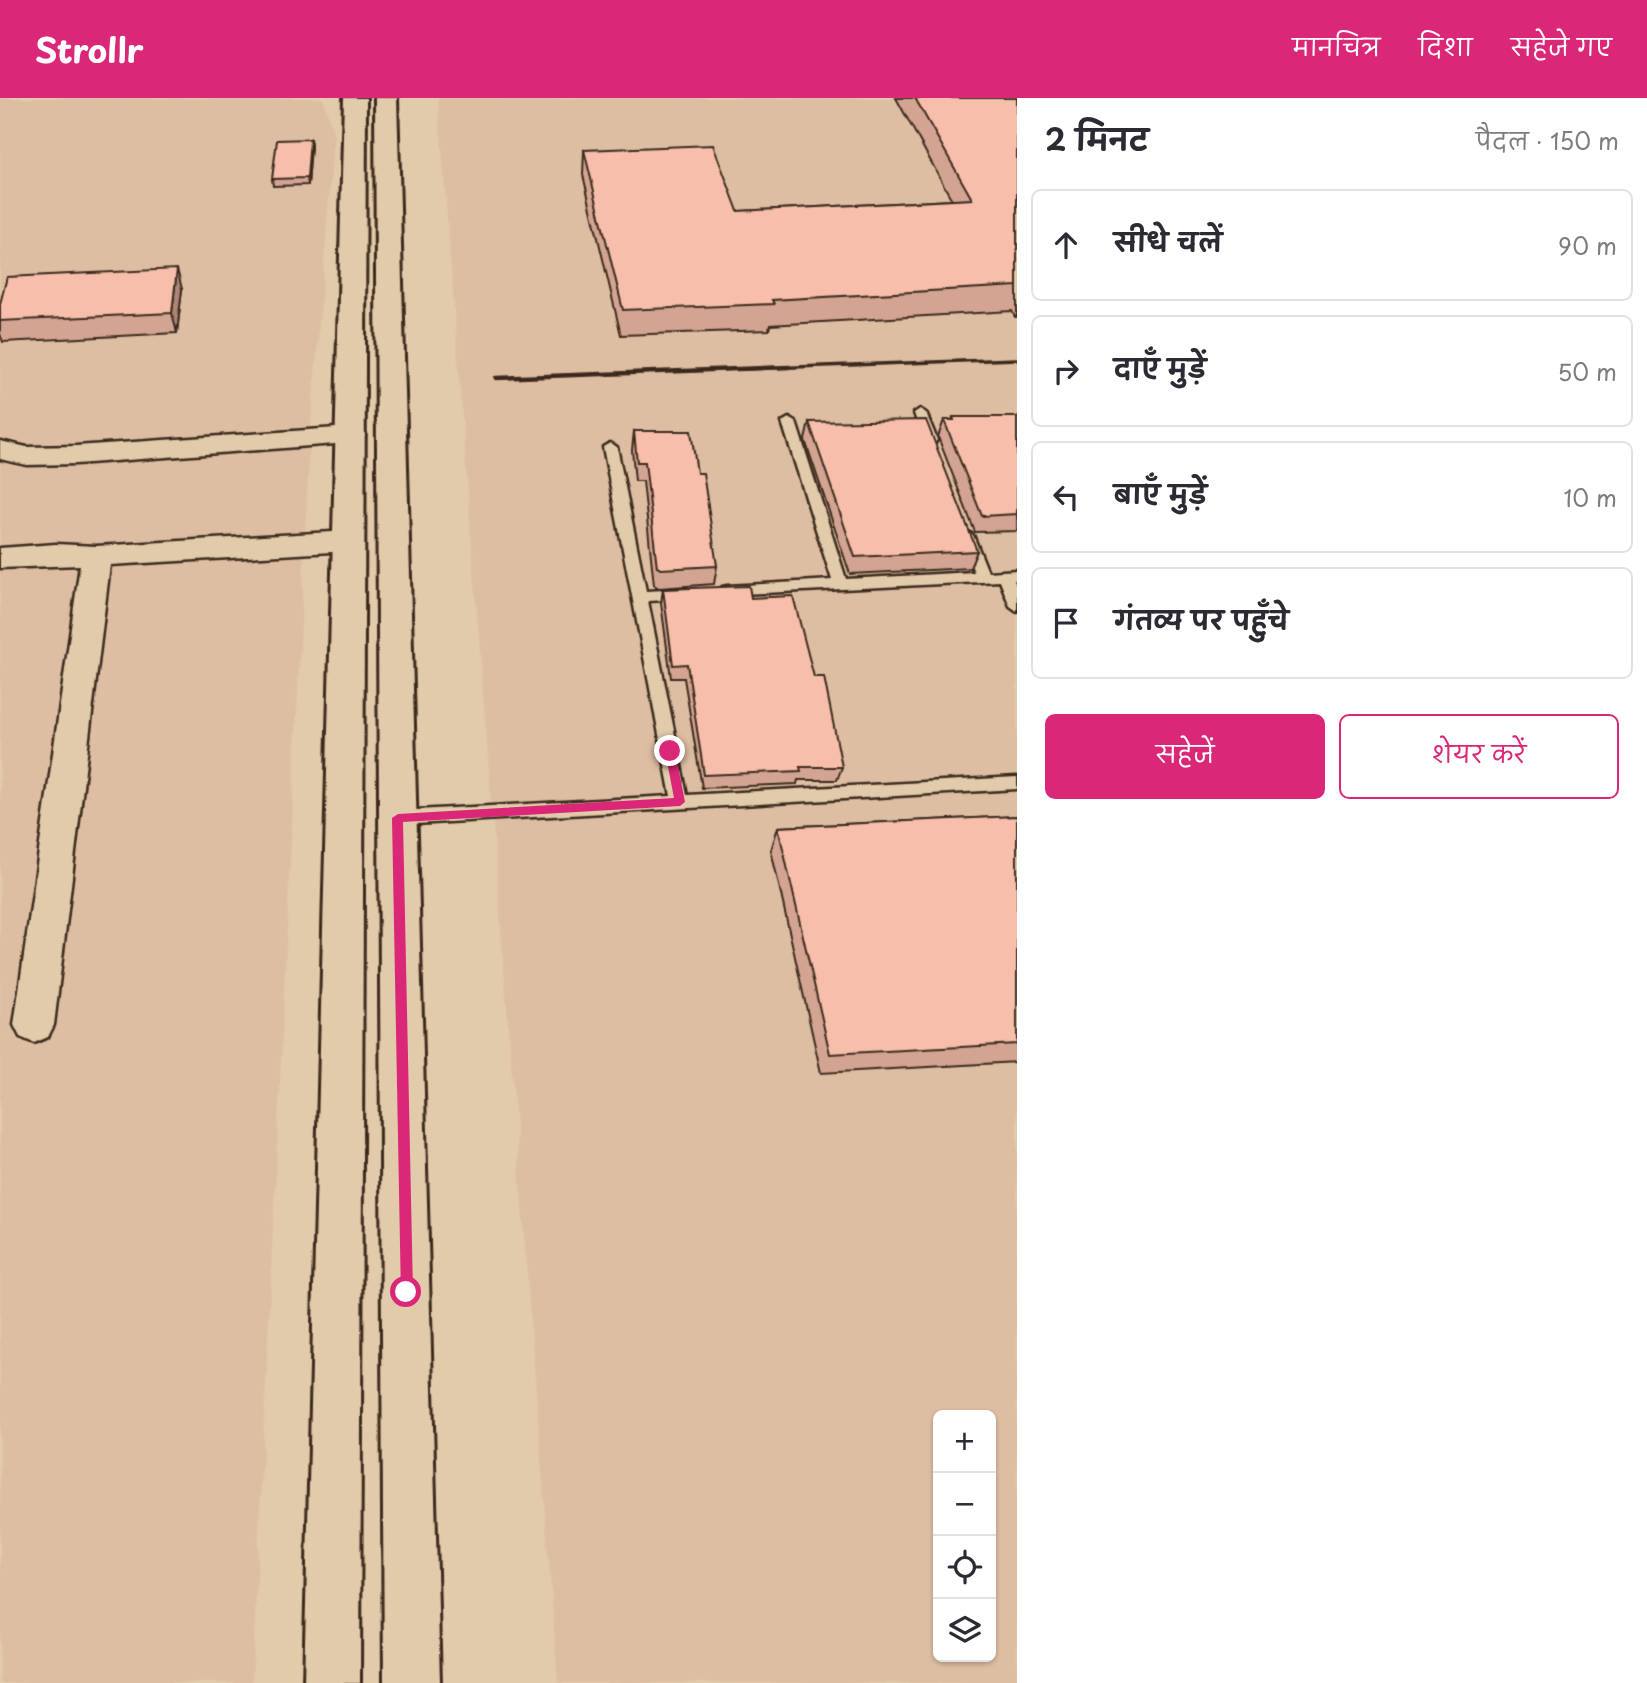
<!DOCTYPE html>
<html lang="hi">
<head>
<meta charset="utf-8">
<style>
  body { margin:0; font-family:"Playpen Sans","Playpen Sans Deva",sans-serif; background:#f2f2f3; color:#2b2b33 }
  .controls { position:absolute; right:21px; bottom:21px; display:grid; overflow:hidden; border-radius:10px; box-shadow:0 2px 5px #0004 }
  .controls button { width:63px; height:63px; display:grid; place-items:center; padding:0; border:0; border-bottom:2px solid #e1e1e2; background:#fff; color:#2b2b33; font:35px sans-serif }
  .stop { position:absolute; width:21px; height:21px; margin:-16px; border:5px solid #db2777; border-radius:50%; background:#fff }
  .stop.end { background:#db2777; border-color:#fff; box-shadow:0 2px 7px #0008 }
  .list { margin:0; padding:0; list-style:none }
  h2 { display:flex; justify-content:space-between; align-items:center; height:91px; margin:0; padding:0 28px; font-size:30px }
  h2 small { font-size:23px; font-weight:400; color:#7c7c81 }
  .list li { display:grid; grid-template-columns:46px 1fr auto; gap:21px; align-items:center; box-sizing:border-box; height:112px; margin:0 14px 14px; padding:0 14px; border:2px solid #e1e1e2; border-radius:10px }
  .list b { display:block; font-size:26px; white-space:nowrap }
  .list em { font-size:23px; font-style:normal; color:#7c7c81 }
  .actions { display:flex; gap:14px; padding:21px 28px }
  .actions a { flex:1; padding:16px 0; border:2px solid #db2777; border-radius:10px; text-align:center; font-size:24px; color:#db2777 }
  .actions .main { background:#db2777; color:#fff }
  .icon { flex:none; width:38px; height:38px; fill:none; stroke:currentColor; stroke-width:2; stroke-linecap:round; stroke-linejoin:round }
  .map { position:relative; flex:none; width:1017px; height:1585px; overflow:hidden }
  header { display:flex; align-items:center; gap:42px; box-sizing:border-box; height:98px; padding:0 35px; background:#db2777; color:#fff }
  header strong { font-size:33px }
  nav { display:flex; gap:38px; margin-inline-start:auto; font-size:24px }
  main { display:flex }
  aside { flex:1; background:#fff }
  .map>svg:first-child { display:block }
  .built { fill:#debea3; fill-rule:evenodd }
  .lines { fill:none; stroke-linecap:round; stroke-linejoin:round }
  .lane-casing { stroke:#3b2a1e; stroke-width:5 }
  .street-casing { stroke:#3b2a1e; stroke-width:5 }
  .secondary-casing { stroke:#3b2a1e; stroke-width:6 }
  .lane { fill:#e2cbab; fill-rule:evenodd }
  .street { fill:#e2cbab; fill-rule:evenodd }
  .secondary { fill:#e2cbab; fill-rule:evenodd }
  .rail-far1 { stroke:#3b2a1e; stroke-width:3.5 }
  .rail { stroke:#3b2a1e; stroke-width:4.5 }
  .wall { fill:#d4a493; stroke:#3b2a1e; stroke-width:2 }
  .shaded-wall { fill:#ad8678; stroke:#3b2a1e; stroke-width:2 }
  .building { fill:#f7bfab; stroke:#3b2a1e; stroke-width:2 }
  .route { fill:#db2777 }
</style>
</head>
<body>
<header>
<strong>Strollr</strong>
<nav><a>मानचित्र</a><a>दिशा</a><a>सहेजे गए</a></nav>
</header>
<main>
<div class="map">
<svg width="1017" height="1585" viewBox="0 0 1017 1585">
  <rect width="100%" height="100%" fill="#e2cbab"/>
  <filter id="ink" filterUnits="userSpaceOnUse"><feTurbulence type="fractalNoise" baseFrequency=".0143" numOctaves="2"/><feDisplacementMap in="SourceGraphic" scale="14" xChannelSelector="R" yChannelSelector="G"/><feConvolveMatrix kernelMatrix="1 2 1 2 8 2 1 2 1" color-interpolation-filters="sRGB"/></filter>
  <g filter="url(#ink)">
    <g class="built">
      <path d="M0,0H323L334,37L309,356L252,1585H0Z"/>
      <path d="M438,0H1017V1585H558ZM938,1317H991V1559H938Z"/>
    </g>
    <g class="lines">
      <defs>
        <g id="lane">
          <path d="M920,311L926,315L937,342L935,345L930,346L923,342L914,315Z"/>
          <path d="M789,320L796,324L846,481L974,474L959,437L966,432L973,437L988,474L1017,472V482H1014L1017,490V513L1010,508L1000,483L722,497L720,493L722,489L727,488L832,482L782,324Z"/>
          <path d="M610,345L617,349L646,493L685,491L692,496L685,501L648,503L687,697L1017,679V691L398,727L392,725L390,720L392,715L398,713L671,698L603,349Z"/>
        </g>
        <g id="street">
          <path d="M351,329L361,332L365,338L361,344L76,366L27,367L0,361V343L27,349L76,348Z"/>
          <path d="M349,433L360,436L364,443L360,450L349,453L110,467L54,927L48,939L34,945L20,939L14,927L80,467L0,470V450L56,446L96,448Z"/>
        </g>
        <g id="secondary">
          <path d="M344,0H366L360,1585H304Z"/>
          <path d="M375,0H397L440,1585H384Z"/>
        </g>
      </defs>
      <use href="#lane" class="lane-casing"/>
      <use href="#street" class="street-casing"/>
      <use href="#secondary" class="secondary-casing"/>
      <use href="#lane" class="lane"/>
      <use href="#street" class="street"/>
      <use href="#secondary" class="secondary"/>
      <path class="rail-far1" d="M741,271L1017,261"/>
      <path class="rail" d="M496,280L789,269"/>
    </g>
    <g class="wall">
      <path d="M896,0H1017V219H1015L1012,213L770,227L769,232L621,237L583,77L584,52L738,113L952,102Z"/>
      <path d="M310,41L311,48L308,87L273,88L272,81Z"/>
      <path d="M182,191L177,235L3,244L0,236V206Z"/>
      <path d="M953,319H1017V433L975,434L938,339L944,322H952Z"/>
      <path d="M809,324L977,453L970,470L850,476L805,342Z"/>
      <path d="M634,333L697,375L717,468L714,486L659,490L654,487L643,383H635L632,352Z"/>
      <path d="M663,491L751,500L814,579L842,669L837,682H798L797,686L702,690L684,580H671L661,505Z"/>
      <path d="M1017,718V964L821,975L771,752L778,729Z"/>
    </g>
    <g class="shaded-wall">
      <path d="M310,41L311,48L308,87L307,80Z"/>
      <path d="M177,171L182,191L177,235L172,215Z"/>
    </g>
    <g class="building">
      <path d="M915,0H1017V188L772,202L774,206L623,212L584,52L713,47L738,113L972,101Z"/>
      <path d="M310,41L307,80L272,81L277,42Z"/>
      <path d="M177,171L172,215L0,223V206L7,179Z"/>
      <path d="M953,319H1017V416L982,418L944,322H954Z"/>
      <path d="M926,322L977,453L855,459L809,324Z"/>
      <path d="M634,333H691L697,375H703L717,468L661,471L657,469L645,364H637Z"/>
      <path d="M749,488L751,500L793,498L814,579H824L842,669H800L801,673L704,677L687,566L673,567L663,491Z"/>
      <path d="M1017,718V946L830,956L778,729Z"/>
    </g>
  </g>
  <path class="route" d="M670,649L675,653L685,704L680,708L403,724L413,1194L411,1199H401L392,720L398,716L674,700L665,653Z"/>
</svg>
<div class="controls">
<button>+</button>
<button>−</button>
<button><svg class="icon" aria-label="locate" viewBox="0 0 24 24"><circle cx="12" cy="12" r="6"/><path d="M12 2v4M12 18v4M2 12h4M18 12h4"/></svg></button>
<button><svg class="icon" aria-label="layers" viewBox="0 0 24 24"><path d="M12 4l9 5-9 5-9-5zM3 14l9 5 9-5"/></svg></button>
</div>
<div class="stop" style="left:406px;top:1194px"></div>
<div class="stop end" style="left:670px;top:653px"></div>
</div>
<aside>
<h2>2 मिनट<small>पैदल · 150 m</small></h2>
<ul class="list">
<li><svg class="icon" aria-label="ahead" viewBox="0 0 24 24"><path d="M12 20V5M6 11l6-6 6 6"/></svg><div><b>सीधे चलें</b></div><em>90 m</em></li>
<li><svg class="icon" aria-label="right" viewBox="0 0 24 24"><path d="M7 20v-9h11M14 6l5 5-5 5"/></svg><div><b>दाएँ मुड़ें</b></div><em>50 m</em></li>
<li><svg class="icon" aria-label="left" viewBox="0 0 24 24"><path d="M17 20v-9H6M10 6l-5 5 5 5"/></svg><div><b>बाएँ मुड़ें</b></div><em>10 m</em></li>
<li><svg class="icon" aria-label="arrive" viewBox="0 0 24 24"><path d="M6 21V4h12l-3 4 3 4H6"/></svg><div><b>गंतव्य पर पहुँचे</b></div></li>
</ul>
<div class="actions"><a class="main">सहेजें</a><a>शेयर करें</a></div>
</aside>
</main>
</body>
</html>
